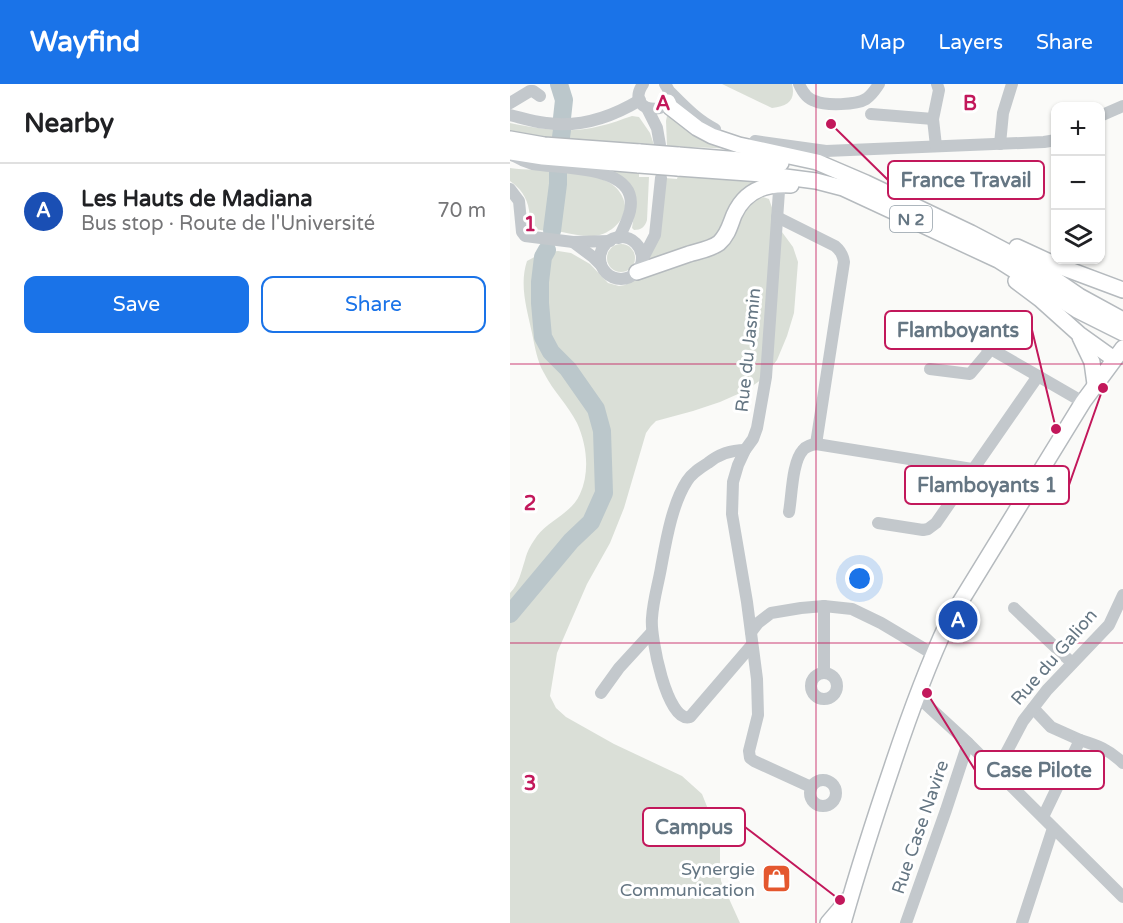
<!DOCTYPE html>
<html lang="en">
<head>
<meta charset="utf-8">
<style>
  body { margin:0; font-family:"Varela Round",sans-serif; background:#f2f2f2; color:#202124 }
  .controls { position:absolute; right:18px; top:18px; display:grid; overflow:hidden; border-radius:12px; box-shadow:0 2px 4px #0004 }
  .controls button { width:54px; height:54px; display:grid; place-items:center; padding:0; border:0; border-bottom:2px solid #e0e0e0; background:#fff; color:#202124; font:30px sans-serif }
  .you { position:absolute; left:350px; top:495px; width:21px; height:21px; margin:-15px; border:4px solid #fff; border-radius:50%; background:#1a73e8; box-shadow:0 0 0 9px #1a73e833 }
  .badge { display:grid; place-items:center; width:39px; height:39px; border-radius:50%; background:#1a73e8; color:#fff; font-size:20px; font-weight:700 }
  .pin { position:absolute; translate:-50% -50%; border:3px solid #fff; box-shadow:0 2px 6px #0006 }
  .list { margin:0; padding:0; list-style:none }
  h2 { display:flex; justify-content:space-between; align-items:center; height:78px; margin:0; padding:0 24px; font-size:26px }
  h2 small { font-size:20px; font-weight:400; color:#757577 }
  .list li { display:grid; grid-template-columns:39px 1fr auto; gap:18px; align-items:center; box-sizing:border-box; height:96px; padding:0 24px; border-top:2px solid #e0e0e0 }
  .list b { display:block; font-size:22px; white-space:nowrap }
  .list p { margin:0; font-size:20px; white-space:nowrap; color:#757577 }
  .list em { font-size:20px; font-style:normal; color:#757577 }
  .actions { display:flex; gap:12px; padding:18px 24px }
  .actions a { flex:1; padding:14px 0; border:2px solid #1a73e8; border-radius:12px; text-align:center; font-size:21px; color:#1a73e8 }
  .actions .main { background:#1a73e8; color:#fff }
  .icon { flex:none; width:33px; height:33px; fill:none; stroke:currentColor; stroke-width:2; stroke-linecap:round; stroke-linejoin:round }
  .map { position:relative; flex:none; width:613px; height:839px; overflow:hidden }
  header { display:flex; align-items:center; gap:36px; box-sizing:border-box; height:84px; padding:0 30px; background:#1a73e8; color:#fff }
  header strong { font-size:28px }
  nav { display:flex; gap:33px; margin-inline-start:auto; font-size:21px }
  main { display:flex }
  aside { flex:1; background:#fff }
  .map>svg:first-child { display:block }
  .green { fill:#dadfd7 }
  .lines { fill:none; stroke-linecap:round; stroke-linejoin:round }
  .river { stroke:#bbc7cb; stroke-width:18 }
  .major-casing { stroke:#b5babe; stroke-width:18 }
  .minor { stroke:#c3c8cc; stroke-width:12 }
  .major { stroke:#fff; stroke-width:15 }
  .major-bridge-casing { stroke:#b5babe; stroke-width:18; stroke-linecap:butt }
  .major-bridge { stroke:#fff; stroke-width:15 }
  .grid { fill:none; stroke:#c2185b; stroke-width:1.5; stroke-opacity:0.55 }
  .labels { text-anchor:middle; stroke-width:6; stroke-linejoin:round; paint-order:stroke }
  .shield { fill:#fff; stroke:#939fa8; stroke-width:1.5 }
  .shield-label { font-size:16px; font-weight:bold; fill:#657683 }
  .street-label { font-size:18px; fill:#657683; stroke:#fff }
  .poi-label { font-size:18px; fill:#657683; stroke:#fff; text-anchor:end }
  .grid-label { font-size:20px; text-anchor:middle; font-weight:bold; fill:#c2185b; stroke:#fff; stroke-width:6; stroke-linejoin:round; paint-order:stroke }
  .leader { fill:none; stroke:#c2185b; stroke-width:2 }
  .callout-dot { fill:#c2185b; stroke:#fff; stroke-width:2 }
  .callout { fill:#fff; stroke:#c2185b; stroke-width:2 }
  .callout-label { font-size:20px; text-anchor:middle; font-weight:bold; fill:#657683 }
</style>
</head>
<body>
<header>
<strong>Wayfind</strong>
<nav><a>Map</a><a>Layers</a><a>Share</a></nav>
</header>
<main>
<aside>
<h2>Nearby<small></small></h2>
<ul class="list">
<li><span class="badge" style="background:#1a4fb4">A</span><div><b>Les Hauts de Madiana</b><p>Bus stop · Route de l'Université</p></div><em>70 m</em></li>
</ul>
<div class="actions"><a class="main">Save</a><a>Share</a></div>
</aside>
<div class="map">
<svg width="613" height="839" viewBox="0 0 613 839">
  <rect width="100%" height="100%" fill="#fafaf8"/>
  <g class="green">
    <path d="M212,0H282C286,16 278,22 262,24Z"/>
    <path d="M160,30L226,65L157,62L156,37L157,32Z"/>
    <path d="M122,32L129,33L140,49L144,61L22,53L0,48V39C30,45 60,50 90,42C101,40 112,35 122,32Z"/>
    <path d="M0,84C31,88 73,83 100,99C108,104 114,112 115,122C115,139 96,153 80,152C71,152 61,150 52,148C43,147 34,147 25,145C19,138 20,134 19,126C17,113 10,104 0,97Z"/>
    <path d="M96,86L129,88V93H139L137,136C135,143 131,146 124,146L122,144L125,125Z"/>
    <path d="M168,91L255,96L205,153L200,156L140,179L138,174L155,94L167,95Z"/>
    <path d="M253,113L259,115L269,144L283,163L288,178L284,229L277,252L267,276L252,295L237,306L210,318L183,327L146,337L141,342L136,349L114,424L100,459L77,500L47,569L40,612L46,624L56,633L104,660L172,692L192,710L210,755V778L211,797L230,839H0V509C9,500 11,488 15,476C17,467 22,459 27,452C39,436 62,429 70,410C80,388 77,361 67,339C58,321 43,307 34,289C27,277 25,263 22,249C17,225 9,201 17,177L32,169L48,167L61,169L80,180L98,199L109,202L115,201L136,190L171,180L229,135L239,120L245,116Z"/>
    <circle cx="111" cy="174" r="14"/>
  </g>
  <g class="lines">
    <g class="river">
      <path d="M49,0L54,16L52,34"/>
      <path d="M51,53L52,46"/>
      <path d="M42,147L48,100V88"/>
      <path d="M0,530L61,457L81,438L94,409L92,347L86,325L58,285L41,268L33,253L30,219V198L33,173L37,166"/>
    </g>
    <defs>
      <g id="major">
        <path d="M158,18L160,23L187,44L202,52L229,61L307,78L356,99L461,149L501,170L537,190L569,212L613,236"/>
        <path d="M0,55L34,61L130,68"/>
        <path d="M0,68L33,73L129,81"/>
        <path d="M168,71L271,79"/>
        <path d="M168,84L252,90L306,97L333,104L488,176L567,226L613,249"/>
        <path d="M507,163L546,181L613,206"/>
        <path d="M127,188C144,182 162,176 179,170C189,167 201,165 209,159C218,151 220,141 224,131C235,106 256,99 281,101"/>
        <path d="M506,197L530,215L569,250L604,275"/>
        <path d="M570,253L582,278L585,300"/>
        <path d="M318,839L330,825L335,817"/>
        <path d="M333,839C348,786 365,733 383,680C399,632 416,585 438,538L573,318L613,264"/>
      </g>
    </defs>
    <use href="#major" class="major-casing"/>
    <g class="minor">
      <path d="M133,0C111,33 178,33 155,0"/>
      <path d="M289,0C292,7 297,15 305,17C316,22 346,21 356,15C362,11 365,6 369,0"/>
      <path d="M160,8C174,22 187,36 205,45"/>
      <path d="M0,19L20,7H23L30,12"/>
      <path d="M137,24L147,44L150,61"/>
      <path d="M361,30L423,35"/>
      <path d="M0,31C12,34 24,38 36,39C70,44 102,33 130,16"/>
      <path d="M590,32L613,22"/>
      <path d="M245,57L316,67L534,58L546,56"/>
      <path d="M490,60L493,29L502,0"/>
      <path d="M426,62L423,35L429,6L427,0"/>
      <path d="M4,72L12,76L23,80C51,85 130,80 120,127C118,136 113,145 109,154"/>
      <path d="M0,105L9,117L12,148L15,152L63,158L100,157"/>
      <path d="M269,107L256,293L247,344L243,355L235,366L228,381L223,398L222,430L237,518L247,595L248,631L239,667L240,674L244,677L301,703"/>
      <path d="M267,133L325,162C331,167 333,171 334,178L306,360"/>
      <circle cx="111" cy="174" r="21"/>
      <path d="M63,158L83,173L91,181"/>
      <path d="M132,176L145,151L151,94"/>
      <path d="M418,247L444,248L460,253L528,292"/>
      <path d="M420,285L460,290L481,265"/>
      <path d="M235,366C221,366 209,370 198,379C190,384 182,389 177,397C162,420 156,457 151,484C148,501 143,517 142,534C140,552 157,640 180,633L241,562"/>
      <path d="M279,428C282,411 282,378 293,366C296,362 301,361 306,360L462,385"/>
      <path d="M368,439L413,446L418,445L426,439L528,292L573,318"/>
      <path d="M504,524L562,579"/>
      <path d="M241,548L248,539L261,529L291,524L314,522L342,525L371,539L423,570"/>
      <circle cx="314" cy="602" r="13"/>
      <path d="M314,589V522"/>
      <path d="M91,609L109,584L142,548"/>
      <path d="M406,611L458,659L613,813"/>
      <path d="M523,624L541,643L570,656"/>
      <path d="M491,692L494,673L513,637L537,606L599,541L613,511"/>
      <circle cx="313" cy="709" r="13"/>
      <path d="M533,733L570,656C589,662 598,665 613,679"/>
      <path d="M396,839L436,726L458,659"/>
      <path d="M512,839L543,744"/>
    </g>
    <use href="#major" class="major"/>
    <defs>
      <g id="major-bridge">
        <path d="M130,68L168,71"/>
        <path d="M129,81L168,84"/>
      </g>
    </defs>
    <use href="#major-bridge" class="major-bridge-casing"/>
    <use href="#major-bridge" class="major-bridge"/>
  </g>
  <path class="grid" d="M306,0V839M0,280H613M0,559H613"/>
  <defs>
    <symbol id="shop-square" viewBox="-11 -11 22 22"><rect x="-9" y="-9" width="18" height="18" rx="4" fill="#e4572e" stroke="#fff"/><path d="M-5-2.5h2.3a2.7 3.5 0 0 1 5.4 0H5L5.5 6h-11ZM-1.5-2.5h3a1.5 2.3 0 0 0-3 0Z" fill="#fff"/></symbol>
  </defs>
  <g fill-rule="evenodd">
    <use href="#shop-square" x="250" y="778" width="33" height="33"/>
  </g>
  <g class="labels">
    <rect class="shield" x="380" y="122" width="42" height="26" rx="4.5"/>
    <g class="shield-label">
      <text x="401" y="141">N 2</text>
    </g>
    <g class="street-label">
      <text transform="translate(238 266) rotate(-84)" y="6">Rue du Jasmin</text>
      <text transform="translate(544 573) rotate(-49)" y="6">Rue du Galion</text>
      <text transform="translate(410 743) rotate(-71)" y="6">Rue Case Navire</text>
    </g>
    <g class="poi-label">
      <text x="245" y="791">Synergie<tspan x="245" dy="21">Communication</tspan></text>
    </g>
  </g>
  <g class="grid-label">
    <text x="153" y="26">A</text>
    <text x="460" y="26">B</text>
    <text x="20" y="147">1</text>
    <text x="20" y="426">2</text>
    <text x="20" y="706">3</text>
  </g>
  <path class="leader" d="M321 40L378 96M546 345L522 246M593 304L559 401M417 609L465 686M330 816L235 743"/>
  <g class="callout-dot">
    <circle cx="321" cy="40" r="6"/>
    <circle cx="546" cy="345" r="6"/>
    <circle cx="593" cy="304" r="6"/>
    <circle cx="417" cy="609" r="6"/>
    <circle cx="330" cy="816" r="6"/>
  </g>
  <g class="callout">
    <rect x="378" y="77" width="156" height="38" rx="6"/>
    <rect x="375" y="227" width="147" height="38" rx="6"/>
    <rect x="395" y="382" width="164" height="38" rx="6"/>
    <rect x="465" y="667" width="129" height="38" rx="6"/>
    <rect x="133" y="724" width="102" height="38" rx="6"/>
  </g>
  <g class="callout-label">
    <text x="456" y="103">France Travail</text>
    <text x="448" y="253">Flamboyants</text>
    <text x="477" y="408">Flamboyants 1</text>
    <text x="529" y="693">Case Pilote</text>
    <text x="184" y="750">Campus</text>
  </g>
</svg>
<div class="controls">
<button>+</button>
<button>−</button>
<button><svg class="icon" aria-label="layers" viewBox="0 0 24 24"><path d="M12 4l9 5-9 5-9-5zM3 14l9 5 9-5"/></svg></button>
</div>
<div class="you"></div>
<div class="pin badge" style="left:448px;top:536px;background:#1a4fb4">A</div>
</div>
</main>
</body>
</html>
